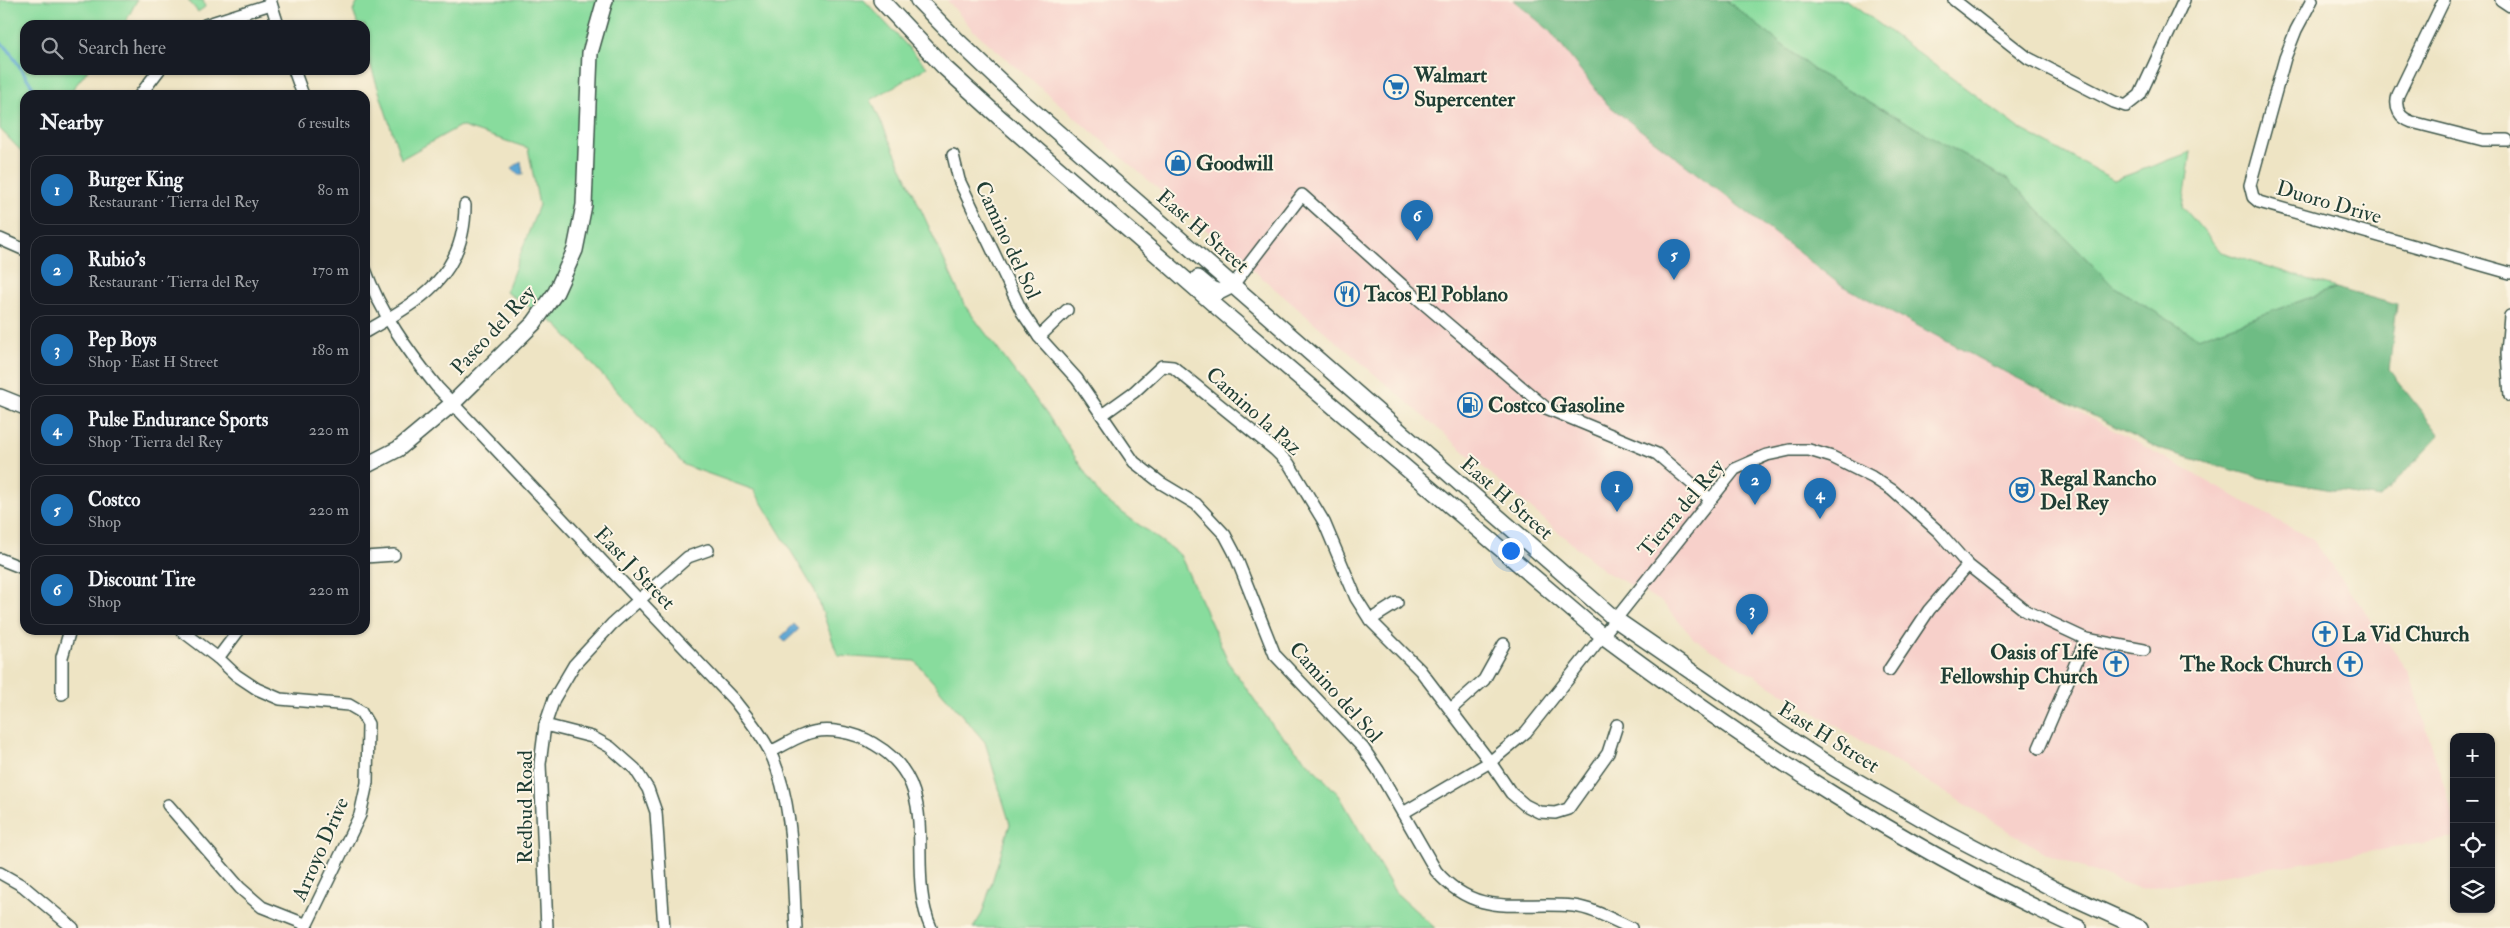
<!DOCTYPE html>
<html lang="en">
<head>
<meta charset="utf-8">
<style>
  body { margin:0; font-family:"IM FELL Double Pica",serif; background:#242831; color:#f1f3f6 }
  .controls { position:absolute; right:15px; bottom:15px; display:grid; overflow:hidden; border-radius:10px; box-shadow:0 1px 4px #0004 }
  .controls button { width:45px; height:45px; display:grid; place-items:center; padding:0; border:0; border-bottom:1px solid #363941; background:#171b24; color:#f1f3f6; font:25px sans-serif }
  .you { position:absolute; left:1510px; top:550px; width:18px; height:18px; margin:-12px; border:4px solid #fff; border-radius:50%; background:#1a73e8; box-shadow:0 0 0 8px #1a73e833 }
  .badge { display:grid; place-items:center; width:32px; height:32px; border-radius:50%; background:#1f6fb2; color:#fff; font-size:16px; font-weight:700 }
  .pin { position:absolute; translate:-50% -41px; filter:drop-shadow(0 1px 2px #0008) }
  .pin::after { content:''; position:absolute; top:26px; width:18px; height:15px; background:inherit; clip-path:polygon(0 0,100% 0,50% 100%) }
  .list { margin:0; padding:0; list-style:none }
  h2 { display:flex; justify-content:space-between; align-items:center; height:65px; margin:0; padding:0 20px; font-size:21px }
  h2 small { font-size:16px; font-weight:400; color:#9ea1a6 }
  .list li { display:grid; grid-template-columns:32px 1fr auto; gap:15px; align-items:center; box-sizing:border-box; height:70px; margin:0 10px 10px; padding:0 10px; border:1px solid #363941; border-radius:15px }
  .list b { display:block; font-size:19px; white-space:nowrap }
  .list p { margin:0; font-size:16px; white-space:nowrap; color:#9ea1a6 }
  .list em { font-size:16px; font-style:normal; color:#9ea1a6 }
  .icon { flex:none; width:28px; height:28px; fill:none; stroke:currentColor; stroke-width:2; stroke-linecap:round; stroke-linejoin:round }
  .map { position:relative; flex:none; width:2510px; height:928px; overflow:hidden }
  .search { position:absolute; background:#171b24; box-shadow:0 1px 4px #0004; left:20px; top:20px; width:350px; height:55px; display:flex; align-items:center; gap:12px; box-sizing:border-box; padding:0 18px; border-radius:15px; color:#9ea1a6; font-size:19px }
  .panel { position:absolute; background:#171b24; box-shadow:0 1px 4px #0004; left:20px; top:90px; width:350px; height:545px; border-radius:15px }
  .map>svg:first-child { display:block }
  .built { fill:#f7d0ca }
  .green { fill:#88dc9d; stroke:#548c68 }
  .forest { fill:#6ebc84; stroke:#467c5c }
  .water { fill:#5ca5d3; stroke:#3e7184 }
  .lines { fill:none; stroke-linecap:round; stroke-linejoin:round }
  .stream { stroke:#5ca5d3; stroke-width:3 }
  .minor-casing { stroke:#3e564a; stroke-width:14 }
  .major-casing { stroke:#3e564a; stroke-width:18 }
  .minor { stroke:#fff; stroke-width:11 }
  .major { stroke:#fff; stroke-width:15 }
  .labels { text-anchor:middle; stroke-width:4; stroke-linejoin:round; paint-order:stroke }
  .poi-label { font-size:21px; font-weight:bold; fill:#1f3d34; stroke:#fcf5e5; text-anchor:start }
  .street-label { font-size:21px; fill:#1f3d34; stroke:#fcf5e5 }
</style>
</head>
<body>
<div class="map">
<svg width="2510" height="928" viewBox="0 0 2510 928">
  <rect width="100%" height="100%" fill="#fcf5e5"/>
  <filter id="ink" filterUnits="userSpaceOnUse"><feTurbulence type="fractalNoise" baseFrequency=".02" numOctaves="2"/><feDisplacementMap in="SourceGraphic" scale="10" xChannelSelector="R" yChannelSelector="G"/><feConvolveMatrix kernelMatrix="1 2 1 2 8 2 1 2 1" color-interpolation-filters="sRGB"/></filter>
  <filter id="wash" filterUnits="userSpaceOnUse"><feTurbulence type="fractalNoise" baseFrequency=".0096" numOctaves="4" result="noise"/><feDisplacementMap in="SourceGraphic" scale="20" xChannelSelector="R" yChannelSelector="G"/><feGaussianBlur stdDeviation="1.12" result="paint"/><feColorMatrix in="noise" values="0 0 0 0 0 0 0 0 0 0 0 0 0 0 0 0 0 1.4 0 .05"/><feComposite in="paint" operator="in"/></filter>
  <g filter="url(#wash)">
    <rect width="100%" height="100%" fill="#eee4c4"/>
    <path class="built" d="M947,0H1513L1549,30L1607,104L1838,283L2151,450L2313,540L2409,672L2454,818V838L2141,889L2048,855L1694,639L1662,602L1604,571L973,30Z"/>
    <g class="green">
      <path d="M0,0H137L124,25H25V70H88L68,95H25V155L0,129Z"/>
      <path d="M188,0H203L205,7L198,12Z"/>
      <path d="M359,0H864L927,67L871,100L965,306L1049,417L1101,497L1180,555L1230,665L1273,726L1339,795L1395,892L1435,928H973L982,914L1010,824L985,742L915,661L838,656L815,591L754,490L684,465L557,325L506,292L539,205L528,148L460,126L401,159L365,48V25H358L353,11Z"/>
      <path d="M1726,0H1847L2019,128L2114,180L2191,152L2183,207L2221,252L2336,288L2198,338L2113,286L2010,181L1815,71Z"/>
    </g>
    <path class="forest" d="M1513,0H1726L1815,71L2010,181L2113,286L2198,338L2336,288L2397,305L2389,370L2440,435L2380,498L2261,478L2162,450L1989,364L1838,283L1607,104L1549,30Z"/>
    <g class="water">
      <path d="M521,161L523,174L518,175L512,168Z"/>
      <path d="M794,624L799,629L785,642L781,637Z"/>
    </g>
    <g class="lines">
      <path class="stream" d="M0,42L8,49L38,95"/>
    </g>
  </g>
  <g filter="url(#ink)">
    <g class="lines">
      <defs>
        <g id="minor">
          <path d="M270,0L278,25"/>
          <path d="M1954,0L2028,58L2114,102L2126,106L2140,95L2184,0"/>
          <path d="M2312,0L2296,30L2285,58L2250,185L2253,197L2259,202L2510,273"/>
          <path d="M2444,0L2398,95C2394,108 2400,118 2412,122L2483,140H2507"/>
          <path d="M2501,0L2510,6"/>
          <path d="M205,25L271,4"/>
          <path d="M294,70L303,95"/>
          <path d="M140,95L159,70"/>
          <path d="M953,155L959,180L1022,312L1039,337L1077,379L1134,462L1161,483L1196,504L1225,535L1234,552L1275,655L1363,748L1378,770L1436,871C1477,919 1519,901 1573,906C1592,908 1613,920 1631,928"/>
          <path d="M0,239L25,250"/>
          <path d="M365,269C381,314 408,351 437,387L734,700C747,717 762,734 771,754C795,807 792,871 796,928"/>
          <path d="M1233,285L1302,195L1402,285L1546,408L1657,454L1710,499"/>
          <path d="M2510,316L2507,353L2510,396"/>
          <path d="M365,332C420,301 465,276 465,205"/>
          <path d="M1039,337L1067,310"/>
          <path d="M1102,415L1134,392L1162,366L1173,367L1275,450L1289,464L1324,522L1356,598L1370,620L1420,670L1490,762L1511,793L1525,805L1539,812L1555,813L1568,809L1608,753L1617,725"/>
          <path d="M365,557L394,555"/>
          <path d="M0,559L25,569"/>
          <path d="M1370,620L1397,603"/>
          <path d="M181,630L218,658L236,675L257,689L280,699L349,705L361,712L368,724L367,783L360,815L305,928"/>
          <path d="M218,658L239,630"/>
          <path d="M1889,670L1929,610L1968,565"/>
          <path d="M62,694V657L70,630"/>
          <path d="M1451,709L1484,680L1504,644"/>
          <path d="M545,725L592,737L610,747L635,769L648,789L656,812L664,928"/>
          <path d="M2039,748L2086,639"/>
          <path d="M770,752C781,747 793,739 804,735C825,726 855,732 874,744C947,786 903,865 931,928"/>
          <path d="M168,805L240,888L262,907L305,924"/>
          <path d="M1403,813L1490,762L1526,732L1735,469L1767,455L1790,450H1809L1832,457L1872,477L1892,490L1939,532L1968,565L2026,611L2086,639L2144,650"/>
          <path d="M0,873L23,886L73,928"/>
          <path d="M547,928L540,764L545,725L554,699L574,665L612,624L688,557L708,550"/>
        </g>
        <g id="major">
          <path d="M881,0L944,67L999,117L1217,307L1603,636C1752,747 1910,851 2079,928"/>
          <path d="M918,0L957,40L1016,96L1615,619L1779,732L1834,768L1947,833L2054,889L2140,928"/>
          <path d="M1198,278L1211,289L1219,292L1233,285"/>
          <path d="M0,397L25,407"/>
          <path d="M365,466L398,449L452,404L534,323L556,292L575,250L584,205L590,53L605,0"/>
        </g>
      </defs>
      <use href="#minor" class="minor-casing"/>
      <use href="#major" class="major-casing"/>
      <use href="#minor" class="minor"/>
      <use href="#major" class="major"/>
    </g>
  </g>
  <defs>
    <symbol id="supermarket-ring" viewBox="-11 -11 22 22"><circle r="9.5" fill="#fcf5e5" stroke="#1f6fb2" stroke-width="1.5"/><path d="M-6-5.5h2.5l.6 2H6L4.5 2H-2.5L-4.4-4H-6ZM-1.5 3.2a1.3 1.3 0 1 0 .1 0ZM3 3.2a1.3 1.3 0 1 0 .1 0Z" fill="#1f6fb2"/></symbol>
    <symbol id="shop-ring" viewBox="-11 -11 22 22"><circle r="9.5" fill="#fcf5e5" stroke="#1f6fb2" stroke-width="1.5"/><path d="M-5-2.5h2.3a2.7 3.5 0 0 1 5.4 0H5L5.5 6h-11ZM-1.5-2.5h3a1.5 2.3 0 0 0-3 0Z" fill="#1f6fb2"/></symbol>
    <symbol id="restaurant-ring" viewBox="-11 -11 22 22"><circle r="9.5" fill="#fcf5e5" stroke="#1f6fb2" stroke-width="1.5"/><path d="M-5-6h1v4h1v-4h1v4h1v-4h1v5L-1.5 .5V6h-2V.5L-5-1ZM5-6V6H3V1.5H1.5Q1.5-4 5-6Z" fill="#1f6fb2"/></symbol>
    <symbol id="fuel-ring" viewBox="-11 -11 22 22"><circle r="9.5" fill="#fcf5e5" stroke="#1f6fb2" stroke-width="1.5"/><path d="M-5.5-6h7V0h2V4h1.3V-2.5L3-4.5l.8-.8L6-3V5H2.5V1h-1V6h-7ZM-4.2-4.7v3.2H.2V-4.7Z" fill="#1f6fb2"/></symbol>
    <symbol id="theatre-ring" viewBox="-11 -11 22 22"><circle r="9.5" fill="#fcf5e5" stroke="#1f6fb2" stroke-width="1.5"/><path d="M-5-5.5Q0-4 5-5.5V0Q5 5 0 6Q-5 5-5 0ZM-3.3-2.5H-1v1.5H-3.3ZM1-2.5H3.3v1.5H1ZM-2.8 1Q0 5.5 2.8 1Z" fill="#1f6fb2"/></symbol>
    <symbol id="church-ring" viewBox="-11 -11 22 22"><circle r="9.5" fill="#fcf5e5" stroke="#1f6fb2" stroke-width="1.5"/><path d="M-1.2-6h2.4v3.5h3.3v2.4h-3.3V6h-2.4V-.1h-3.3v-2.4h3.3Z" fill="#1f6fb2"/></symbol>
  </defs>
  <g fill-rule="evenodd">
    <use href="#supermarket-ring" x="1382" y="73" width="28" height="28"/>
    <use href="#shop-ring" x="1164" y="149" width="28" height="28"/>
    <use href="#restaurant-ring" x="1333" y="280" width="28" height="28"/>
    <use href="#fuel-ring" x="1456" y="391" width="28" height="28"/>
    <use href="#theatre-ring" x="2008" y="476" width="28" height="28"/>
    <use href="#church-ring" x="2311" y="620" width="28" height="28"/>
    <use href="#church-ring" x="2102" y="650" width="28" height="28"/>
    <use href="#church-ring" x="2336" y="650" width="28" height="28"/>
  </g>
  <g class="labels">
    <g class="poi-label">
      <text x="1414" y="82">Walmart<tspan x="1414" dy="24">Supercenter</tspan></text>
      <text x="1196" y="170">Goodwill</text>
      <text x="1364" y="301">Tacos El Poblano</text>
      <text x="1488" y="412">Costco Gasoline</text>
      <text x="2040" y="485">Regal Rancho<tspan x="2040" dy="24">Del Rey</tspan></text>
      <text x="2342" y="641">La Vid Church</text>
      <text x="2098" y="659" text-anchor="end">Oasis of Life<tspan x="2098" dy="24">Fellowship Church</tspan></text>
      <text x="2332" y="671" text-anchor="end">The Rock Church</text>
    </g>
    <g class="street-label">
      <text transform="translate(2329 202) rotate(16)" y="7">Duoro Drive</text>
      <text transform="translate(1203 231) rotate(41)" y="7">East H Street</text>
      <text transform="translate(1008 240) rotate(65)" y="7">Camino del Sol</text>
      <text transform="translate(493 330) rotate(-47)" y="7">Paseo del Rey</text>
      <text transform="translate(1254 411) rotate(42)" y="7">Camino la Paz</text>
      <text transform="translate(1507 498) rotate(41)" y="7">East H Street</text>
      <text transform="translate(1681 508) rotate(-50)" y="7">Tierra del Rey</text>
      <text transform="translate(635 568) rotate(46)" y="7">East J Street</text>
      <text transform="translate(1336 692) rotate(48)" y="7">Camino del Sol</text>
      <text transform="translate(1829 737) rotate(32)" y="7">East H Street</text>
      <text transform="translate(525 807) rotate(-90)" y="7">Redbud Road</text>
      <text transform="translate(320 849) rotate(-66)" y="7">Arroyo Drive</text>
    </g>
  </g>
</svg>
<div class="controls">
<button>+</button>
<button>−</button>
<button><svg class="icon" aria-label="locate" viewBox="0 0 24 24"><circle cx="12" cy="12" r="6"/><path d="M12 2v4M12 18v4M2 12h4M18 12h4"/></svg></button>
<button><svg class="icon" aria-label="layers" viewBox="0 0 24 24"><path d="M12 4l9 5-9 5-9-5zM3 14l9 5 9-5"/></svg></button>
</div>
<div class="you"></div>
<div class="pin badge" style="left:1617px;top:512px">1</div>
<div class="pin badge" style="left:1755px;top:505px">2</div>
<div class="pin badge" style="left:1752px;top:635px">3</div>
<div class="pin badge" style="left:1820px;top:519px">4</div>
<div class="pin badge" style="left:1674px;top:280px">5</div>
<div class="pin badge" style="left:1417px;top:241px">6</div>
<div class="search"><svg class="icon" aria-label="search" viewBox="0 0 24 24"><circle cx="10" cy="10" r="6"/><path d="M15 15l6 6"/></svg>Search here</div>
<section class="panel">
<h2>Nearby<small>6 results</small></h2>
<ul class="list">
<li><span class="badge">1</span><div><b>Burger King</b><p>Restaurant · Tierra del Rey</p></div><em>80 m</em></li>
<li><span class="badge">2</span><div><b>Rubio's</b><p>Restaurant · Tierra del Rey</p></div><em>170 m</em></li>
<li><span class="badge">3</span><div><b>Pep Boys</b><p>Shop · East H Street</p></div><em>180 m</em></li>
<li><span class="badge">4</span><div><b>Pulse Endurance Sports</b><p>Shop · Tierra del Rey</p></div><em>220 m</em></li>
<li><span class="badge">5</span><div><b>Costco</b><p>Shop</p></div><em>220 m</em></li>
<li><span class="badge">6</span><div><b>Discount Tire</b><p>Shop</p></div><em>220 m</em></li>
</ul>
</section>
</div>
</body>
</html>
